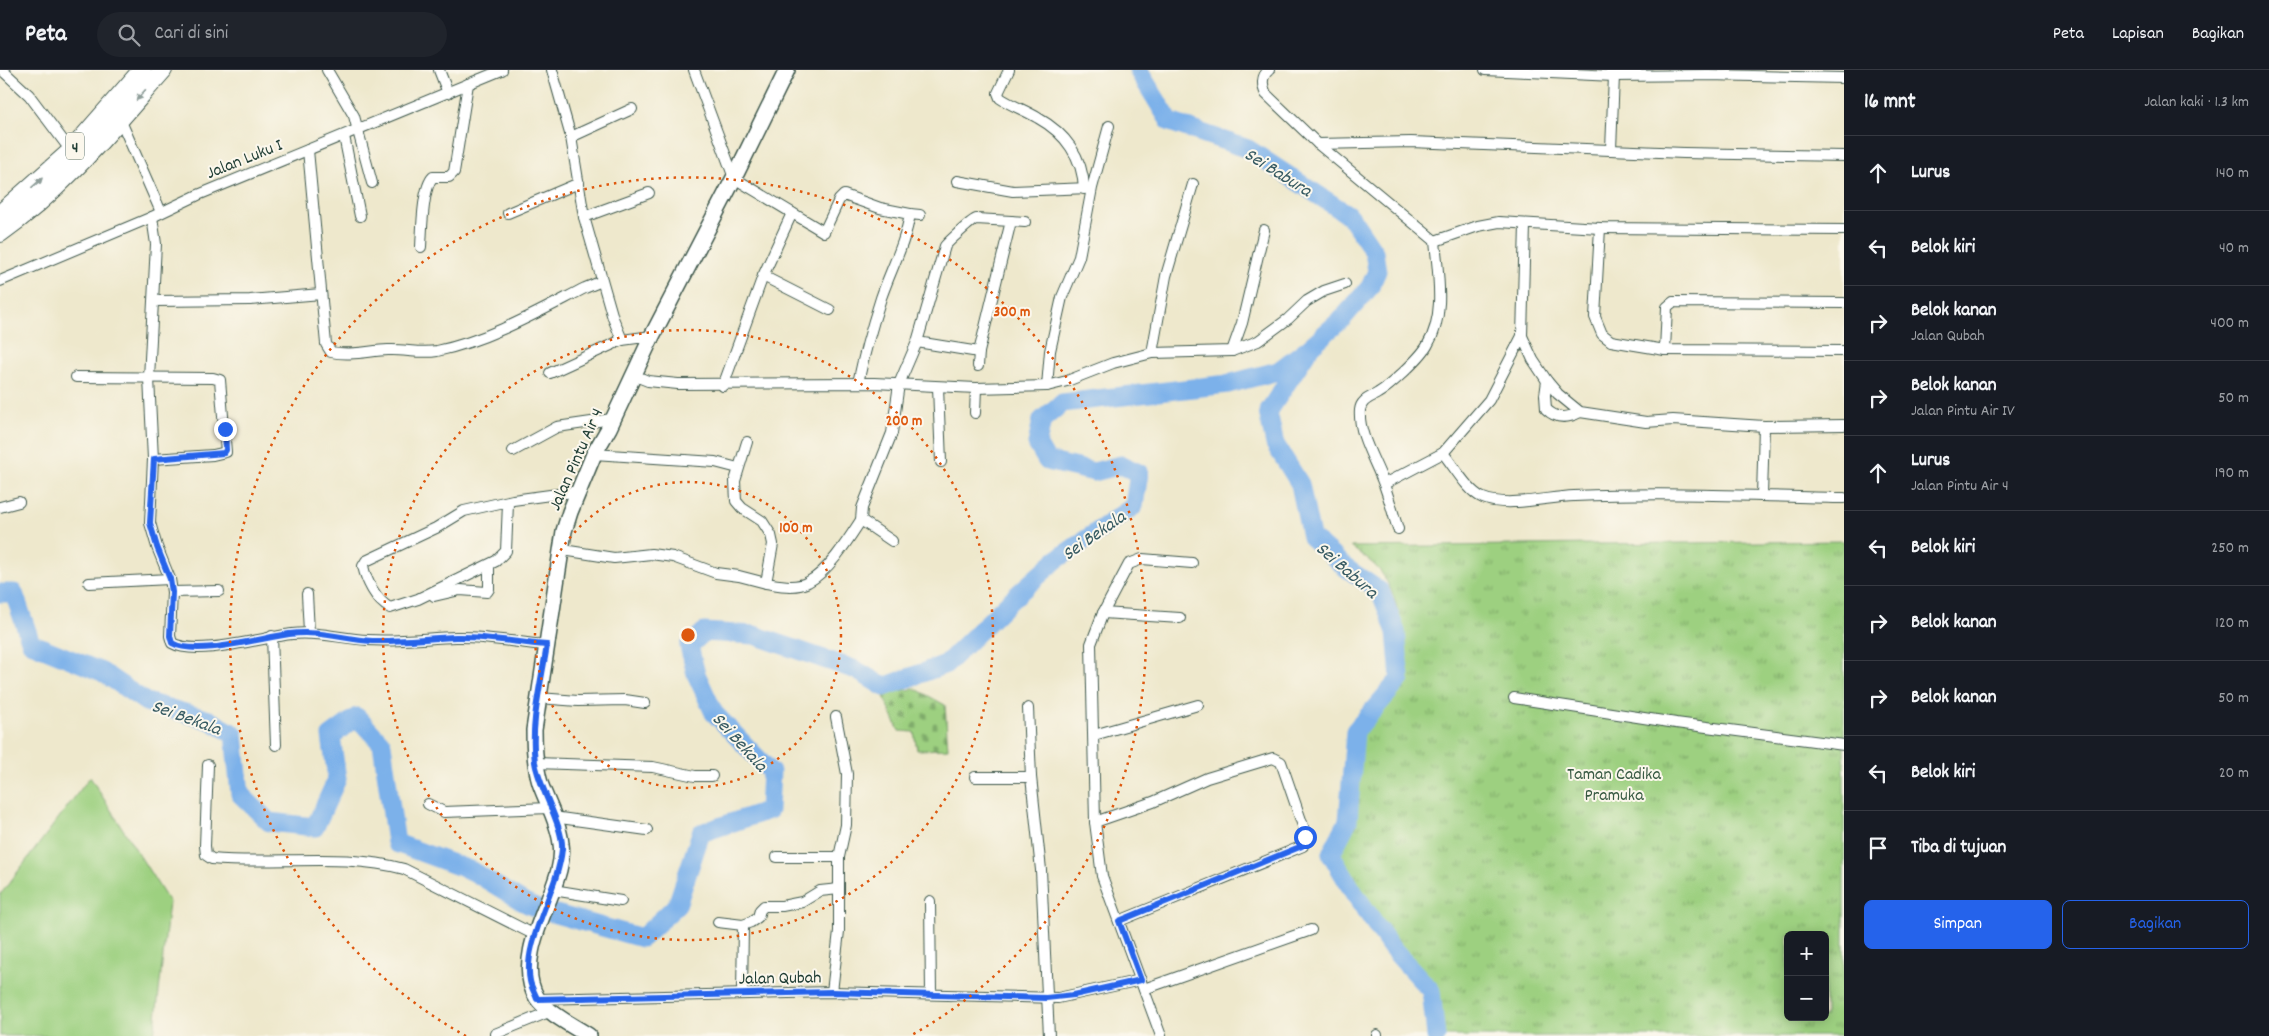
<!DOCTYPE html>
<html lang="id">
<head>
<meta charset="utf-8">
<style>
  body { margin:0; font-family:Dekko,sans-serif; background:#20242c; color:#f1f3f6 }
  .controls { position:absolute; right:15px; bottom:15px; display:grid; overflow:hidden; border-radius:8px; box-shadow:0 2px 12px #0003 }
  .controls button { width:45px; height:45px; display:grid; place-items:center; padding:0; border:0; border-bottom:1px solid #363941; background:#171b24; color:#f1f3f6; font:25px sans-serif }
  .stop { position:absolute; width:15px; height:15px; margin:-11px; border:4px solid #2563eb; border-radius:50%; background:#fff }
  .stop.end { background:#2563eb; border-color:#fff; box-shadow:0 1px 5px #0008 }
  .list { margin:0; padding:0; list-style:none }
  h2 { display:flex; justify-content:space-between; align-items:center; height:65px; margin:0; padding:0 20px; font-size:21px }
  h2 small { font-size:16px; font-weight:400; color:#9ea1a6 }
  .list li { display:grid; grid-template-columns:32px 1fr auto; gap:15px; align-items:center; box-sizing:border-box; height:75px; padding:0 20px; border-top:1px solid #363941 }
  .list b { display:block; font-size:19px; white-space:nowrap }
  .list p { margin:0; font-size:16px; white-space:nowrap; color:#9ea1a6 }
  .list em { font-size:16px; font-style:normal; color:#9ea1a6 }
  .actions { display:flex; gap:10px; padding:15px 20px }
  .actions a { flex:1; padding:11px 0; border:1px solid #2563eb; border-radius:8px; text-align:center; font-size:18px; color:#2563eb }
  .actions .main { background:#2563eb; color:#fff }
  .icon { flex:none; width:28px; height:28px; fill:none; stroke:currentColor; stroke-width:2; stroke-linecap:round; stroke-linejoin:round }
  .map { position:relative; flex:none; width:1844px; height:966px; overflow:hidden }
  header { display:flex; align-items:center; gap:30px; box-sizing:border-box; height:70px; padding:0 25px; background:#171b24; border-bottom:1px solid #363941 }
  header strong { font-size:24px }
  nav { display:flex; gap:28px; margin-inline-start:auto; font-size:18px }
  .search { width:350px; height:45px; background:#20242c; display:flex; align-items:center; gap:12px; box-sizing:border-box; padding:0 18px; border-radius:28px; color:#9ea1a6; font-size:19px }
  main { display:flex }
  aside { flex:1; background:#171b24 }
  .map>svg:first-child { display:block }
  .green { fill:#9dd080; stroke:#5e865a }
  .cemetery { fill:url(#cemetery-stones); stroke:#5e865a }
  .park { fill:url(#park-tufts); stroke:#5e865a; fill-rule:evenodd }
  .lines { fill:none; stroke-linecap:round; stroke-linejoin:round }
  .river { stroke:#7cb1ea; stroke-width:19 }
  .minor-casing { stroke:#3e574b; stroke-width:12 }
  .secondary-casing { stroke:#3e574b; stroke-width:18 }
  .trunk-casing { stroke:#3e574b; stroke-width:20 }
  .minor { stroke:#fff; stroke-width:10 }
  .secondary { stroke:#fff; stroke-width:15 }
  .trunk { stroke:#fff; stroke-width:18 }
  .oneway { fill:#8f9e9a }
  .route { stroke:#2563eb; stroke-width:6 }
  .ring { fill:none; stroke:#de580e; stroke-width:2.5; stroke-dasharray:2.5 5 }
  .labels { text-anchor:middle; stroke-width:4; stroke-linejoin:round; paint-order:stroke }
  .shield { fill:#fbf7ec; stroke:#61756b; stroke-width:1 }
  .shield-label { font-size:16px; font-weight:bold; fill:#1f3d34 }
  .street-label { font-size:18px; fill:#1f3d34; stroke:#fbf7ec }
  .park-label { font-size:18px; fill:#385a43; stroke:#fbf7ec }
  .water-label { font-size:19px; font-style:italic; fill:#365a62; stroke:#fbf7ec }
  .centre { fill:#de580e; stroke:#fbf7ec; stroke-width:2.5 }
  .ring-label { font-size:15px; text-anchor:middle; font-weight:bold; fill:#de580e; stroke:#fbf7ec; stroke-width:4; stroke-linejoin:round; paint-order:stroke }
</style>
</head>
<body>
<header>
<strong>Peta</strong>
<div class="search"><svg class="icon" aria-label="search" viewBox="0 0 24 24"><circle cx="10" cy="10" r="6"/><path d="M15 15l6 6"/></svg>Cari di sini</div>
<nav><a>Peta</a><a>Lapisan</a><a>Bagikan</a></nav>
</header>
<main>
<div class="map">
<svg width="1844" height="966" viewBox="0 0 1844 966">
  <defs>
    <pattern id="cemetery-stones" width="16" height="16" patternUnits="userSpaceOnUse" patternTransform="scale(1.25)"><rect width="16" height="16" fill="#9dd080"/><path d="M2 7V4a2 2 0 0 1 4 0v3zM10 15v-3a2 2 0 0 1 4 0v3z" fill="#7faa6a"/></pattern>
    <pattern id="park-tufts" width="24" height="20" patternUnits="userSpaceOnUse" patternTransform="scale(1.25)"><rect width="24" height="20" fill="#9dd080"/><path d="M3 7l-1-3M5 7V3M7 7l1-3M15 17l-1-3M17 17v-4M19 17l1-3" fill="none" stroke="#7faa6a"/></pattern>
  </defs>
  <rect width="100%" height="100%" fill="#fbf7ec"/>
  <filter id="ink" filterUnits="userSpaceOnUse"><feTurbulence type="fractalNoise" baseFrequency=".02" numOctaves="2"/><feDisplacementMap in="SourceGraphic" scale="10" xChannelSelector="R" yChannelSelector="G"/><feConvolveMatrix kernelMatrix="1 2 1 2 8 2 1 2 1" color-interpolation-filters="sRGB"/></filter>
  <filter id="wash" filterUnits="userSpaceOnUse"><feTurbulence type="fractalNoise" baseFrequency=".0096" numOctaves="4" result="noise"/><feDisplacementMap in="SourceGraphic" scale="20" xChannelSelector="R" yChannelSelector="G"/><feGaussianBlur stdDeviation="1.12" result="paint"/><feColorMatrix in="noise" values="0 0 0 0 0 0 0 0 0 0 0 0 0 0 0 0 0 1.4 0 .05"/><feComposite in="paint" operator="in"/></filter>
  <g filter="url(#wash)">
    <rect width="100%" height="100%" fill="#eee8cc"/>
    <path class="green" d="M90,707L169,832L154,966H0V825Z"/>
    <path class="cemetery" d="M916,619L945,635L948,679L917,680L914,662L899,661L882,622Z"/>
    <path class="park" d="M1844,471V966H1441L1437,917L1386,858L1337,784L1355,750L1361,662L1407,611C1404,576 1402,532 1381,502C1374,493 1360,484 1351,477ZM1788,865H1825V947H1788Z"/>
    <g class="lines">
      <g class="river">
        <path d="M1138,0L1170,52L1248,79L1350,146L1374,182L1377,201L1370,217L1343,248L1311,276L1268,342L1275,374L1300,414L1311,467L1346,498L1380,521L1396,562L1400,609L1355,661L1348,751L1331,784L1354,823L1391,877L1431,921L1436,966"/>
        <path d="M0,523H14L31,573L102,602L146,632L209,650L234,664L240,724L269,752L315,757L337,709L331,666L357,647L382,674L396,773L472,801L523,832L538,839L642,868L677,835L701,763L769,740L771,702L714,643L696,604L689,576L704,562L754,565L856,600L884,617L946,594L1009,532L1056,490L1134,436L1139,403L1121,395L1094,402L1047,391L1037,374L1042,350L1062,333L1228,314L1278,301L1311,276"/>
      </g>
    </g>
  </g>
  <g filter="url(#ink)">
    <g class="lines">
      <defs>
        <g id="minor">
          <path d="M2,0L29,25L71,81"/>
          <path d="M327,0L354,46L372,113"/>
          <path d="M439,0L448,23"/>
          <path d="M552,0L571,67L584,147L613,248L622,270L652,266"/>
          <path d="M694,0L734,108L824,162L839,130L844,125L880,138L910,144"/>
          <path d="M1009,0L998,23L1000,28C1012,36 1025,40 1038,48C1065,63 1083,87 1084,119"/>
          <path d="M1269,0C1261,6 1262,16 1266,24L1318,74L1435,171C1438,205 1446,245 1427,276C1420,288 1390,316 1378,323C1370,328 1361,330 1360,340C1358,364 1375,390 1383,412C1389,427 1393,444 1398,459"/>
          <path d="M1485,0L1614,6L1708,5L1844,8"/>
          <path d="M120,49L161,142"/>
          <path d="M344,66L360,146"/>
          <path d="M571,67L632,39"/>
          <path d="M1318,74L1411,72L1684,83L1844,86"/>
          <path d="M1611,79L1614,6"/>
          <path d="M308,80L326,274L331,282C350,286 368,281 388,280C404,279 420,284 437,281C489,270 538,242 585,218L602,211"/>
          <path d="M957,111L1013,121L1089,118"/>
          <path d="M508,143L579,113"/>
          <path d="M152,147L156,174L149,308L153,389L150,453L157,477L170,509L172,522L170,566L172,573C196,587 264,567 292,564C319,561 342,569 368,570C398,572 426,568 456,567C486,566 517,573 547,575"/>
          <path d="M584,147L649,123"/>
          <path d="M1011,151L1025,152"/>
          <path d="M1600,158L1595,247L1602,264L1611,271L1665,280L1844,281"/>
          <path d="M1435,171L1478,156L1499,152L1600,158L1844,160"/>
          <path d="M421,177C422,161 422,118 433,107H449L454,102L468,14"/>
          <path d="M763,206L830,240"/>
          <path d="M0,211L152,147L198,125L502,0"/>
          <path d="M154,231L250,230L321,224"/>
          <path d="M1522,266L1533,290L1547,311L1558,324L1580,342L1646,352L1673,350L1764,356L1844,355"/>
          <path d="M1665,280L1667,237L1673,232L1844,233"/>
          <path d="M1232,281L1242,253L1264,160"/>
          <path d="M1152,283L1166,206L1193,114"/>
          <path d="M978,296L979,282"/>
          <path d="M550,303L622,270"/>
          <path d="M633,305L648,311L678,314L874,313L976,318L1047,316L1067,311L1113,293L1152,283L1232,281L1258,271L1288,249L1307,231L1324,221L1345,214"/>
          <path d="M76,307L213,308L220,310L226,382L213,385L153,389"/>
          <path d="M1547,311L1545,325L1546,339C1556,349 1567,349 1580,342"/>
          <path d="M858,313C864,284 872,256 881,228C891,199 905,174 910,144L920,145"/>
          <path d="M723,316L763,206L792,143"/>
          <path d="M1047,316L1050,281L1062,227L1079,187L1092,118L1109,56"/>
          <path d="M938,317L941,392"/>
          <path d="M975,343L976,318"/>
          <path d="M747,372L735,411L736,431L742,438L762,451L771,465L773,474L766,513C779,515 796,519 808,512C829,501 848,470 861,450"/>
          <path d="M513,381L557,357L612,349"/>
          <path d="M1443,383C1454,396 1468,422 1483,428C1508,438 1547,427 1574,426C1664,422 1754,426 1844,428"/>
          <path d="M594,384L715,392L738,398"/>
          <path d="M1384,414L1443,383L1489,330L1522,266L1525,155"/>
          <path d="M1762,426L1764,356"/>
          <path d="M508,433L506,481L496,491L418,529L390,538C376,531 366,510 363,496L366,491L436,458L464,441L513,430L580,421"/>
          <path d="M0,437L19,432"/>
          <path d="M892,471L861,450L862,438L892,363L899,314L917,272L945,176C948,172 972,150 976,149L1011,151L979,282L917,272"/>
          <path d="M563,480L614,488L651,484L673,487L716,503L739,506L766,513"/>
          <path d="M89,513L170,509"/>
          <path d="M172,522L219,521"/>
          <path d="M307,524L309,562"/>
          <path d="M434,526L460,520L487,522L489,519V495"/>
          <path d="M1103,543L1180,548"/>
          <path d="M272,566L276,675"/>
          <path d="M539,628L578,631L625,630L645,633"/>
          <path d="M1514,628L1676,653L1844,675"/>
          <path d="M1028,638L1031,707L1041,800L1049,966"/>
          <path d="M1094,665L1198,635"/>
          <path d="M536,693L653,697L695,706H712"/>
          <path d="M208,695L205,776L206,785L212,789C274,795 344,782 404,799L535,865"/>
          <path d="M975,707H1031"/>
          <path d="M428,734L444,742L550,738"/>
          <path d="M553,747L647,760"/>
          <path d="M1095,752L1153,732L1207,708L1273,688L1281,692L1303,756L1305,767L1303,776L1119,851"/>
          <path d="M777,787H839"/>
          <path d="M553,820L621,831"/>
          <path d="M930,831L931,924"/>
          <path d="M718,852L743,855L751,852L758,847L760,840L764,836H782L802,832L820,821L839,819"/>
          <path d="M1144,919L1311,860"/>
          <path d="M832,922L839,861V787L846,755L847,704L836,647"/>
          <path d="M742,924L743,855"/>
          <path d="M537,929L832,922L1058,928L1141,910"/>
          <path d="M495,964L551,941"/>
          <path d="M1161,966L1102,806L1095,752L1091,574L1103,543L1129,494L1142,489L1192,493"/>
          <path d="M1377,966V965"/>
        </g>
        <path id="secondary" d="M589,966C575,957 546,942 537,928C519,899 537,858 549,829C555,813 564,792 561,774C559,753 547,733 540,713C535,696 534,678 534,660L564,461L570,442L594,384L609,358L652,266L734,108L787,0"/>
        <g id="trunk">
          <path d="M0,144L71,81L142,0"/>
          <path d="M0,163C63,119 112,58 163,0"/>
        </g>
      </defs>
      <use href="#minor" class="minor-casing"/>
      <use href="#secondary" class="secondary-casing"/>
      <use href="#trunk" class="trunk-casing"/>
      <use href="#minor" class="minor"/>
      <use href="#secondary" class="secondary"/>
      <use href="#trunk" class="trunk"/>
    </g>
    <defs><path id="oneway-solid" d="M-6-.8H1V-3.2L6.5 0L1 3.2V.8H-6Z" transform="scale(1.25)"/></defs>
    <g class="oneway">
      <use href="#oneway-solid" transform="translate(141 25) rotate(131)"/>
      <use href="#oneway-solid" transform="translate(37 113) rotate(-42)"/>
    </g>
  </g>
  <g class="lines" filter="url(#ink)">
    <path class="route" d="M225,359L226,380L224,383L154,389L150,453L157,477L170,509L172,522L170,566L172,573C196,587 260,568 289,564C320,560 342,569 372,571C400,572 428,568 456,567C486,566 517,573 547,575C541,614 530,653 535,692C539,718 564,757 562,779C558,821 522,872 530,911C531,917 535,923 537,929L832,922L1046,928L1074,925L1141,910L1119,851L1302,776L1305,767"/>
  </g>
  <g class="ring">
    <circle cx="688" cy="565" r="153"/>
    <circle cx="688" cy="565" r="305"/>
    <path d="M466 966A458 458 0 1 1 910 966"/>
  </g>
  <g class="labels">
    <rect class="shield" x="66" y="62.5" width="18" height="27" rx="4"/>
    <g class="shield-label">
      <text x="75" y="82">4</text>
    </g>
    <g class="street-label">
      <text transform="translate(244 88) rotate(-22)" y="6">Jalan Luku I</text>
      <text transform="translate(575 389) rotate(-66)" y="6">Jalan Pintu Air 4</text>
      <text transform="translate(780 907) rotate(-1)" y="6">Jalan Qubah</text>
    </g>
    <g class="park-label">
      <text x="1614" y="709">Taman Cadika<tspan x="1614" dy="21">Pramuka</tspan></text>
    </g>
    <g class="water-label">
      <text transform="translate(1279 101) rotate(32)" y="7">Sei Babura</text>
      <text transform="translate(1093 464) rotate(-35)" y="7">Sei Bekala</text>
      <text transform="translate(1348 499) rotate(41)" y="7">Sei Babura</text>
      <text transform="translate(187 646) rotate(20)" y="7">Sei Bekala</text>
      <text transform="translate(741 671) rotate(48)" y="7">Sei Bekala</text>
    </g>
  </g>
  <circle cx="688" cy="565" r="8" class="centre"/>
  <g class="ring-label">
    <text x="1012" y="246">300 m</text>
    <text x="904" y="355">200 m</text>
    <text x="796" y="462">100 m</text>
  </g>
</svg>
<div class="controls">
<button>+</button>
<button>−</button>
</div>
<div class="stop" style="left:1305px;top:767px"></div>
<div class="stop end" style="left:225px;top:359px"></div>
</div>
<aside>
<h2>16 mnt<small>Jalan kaki · 1.3 km</small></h2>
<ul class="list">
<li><svg class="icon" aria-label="ahead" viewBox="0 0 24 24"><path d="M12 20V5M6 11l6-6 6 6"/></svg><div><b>Lurus</b></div><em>140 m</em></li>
<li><svg class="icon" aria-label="left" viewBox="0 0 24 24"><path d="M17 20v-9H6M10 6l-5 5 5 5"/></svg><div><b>Belok kiri</b></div><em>40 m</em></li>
<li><svg class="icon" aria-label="right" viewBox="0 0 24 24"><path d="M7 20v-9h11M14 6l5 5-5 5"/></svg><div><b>Belok kanan</b><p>Jalan Qubah</p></div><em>400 m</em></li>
<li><svg class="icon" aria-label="right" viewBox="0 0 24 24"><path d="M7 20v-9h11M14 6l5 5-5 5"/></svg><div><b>Belok kanan</b><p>Jalan Pintu Air IV</p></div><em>50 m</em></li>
<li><svg class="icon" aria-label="ahead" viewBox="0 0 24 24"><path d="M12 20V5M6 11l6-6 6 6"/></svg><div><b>Lurus</b><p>Jalan Pintu Air 4</p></div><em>190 m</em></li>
<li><svg class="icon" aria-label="left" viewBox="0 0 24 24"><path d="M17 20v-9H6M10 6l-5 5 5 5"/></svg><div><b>Belok kiri</b></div><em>250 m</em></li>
<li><svg class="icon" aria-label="right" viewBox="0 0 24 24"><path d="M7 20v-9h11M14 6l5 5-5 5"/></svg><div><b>Belok kanan</b></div><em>120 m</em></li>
<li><svg class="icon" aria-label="right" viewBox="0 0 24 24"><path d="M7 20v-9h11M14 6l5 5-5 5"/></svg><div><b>Belok kanan</b></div><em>50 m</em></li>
<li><svg class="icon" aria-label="left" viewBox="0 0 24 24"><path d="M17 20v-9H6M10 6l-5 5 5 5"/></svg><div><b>Belok kiri</b></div><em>20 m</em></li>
<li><svg class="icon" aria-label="arrive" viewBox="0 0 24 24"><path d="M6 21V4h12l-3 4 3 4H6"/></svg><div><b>Tiba di tujuan</b></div></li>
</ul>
<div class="actions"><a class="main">Simpan</a><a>Bagikan</a></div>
</aside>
</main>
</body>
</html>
